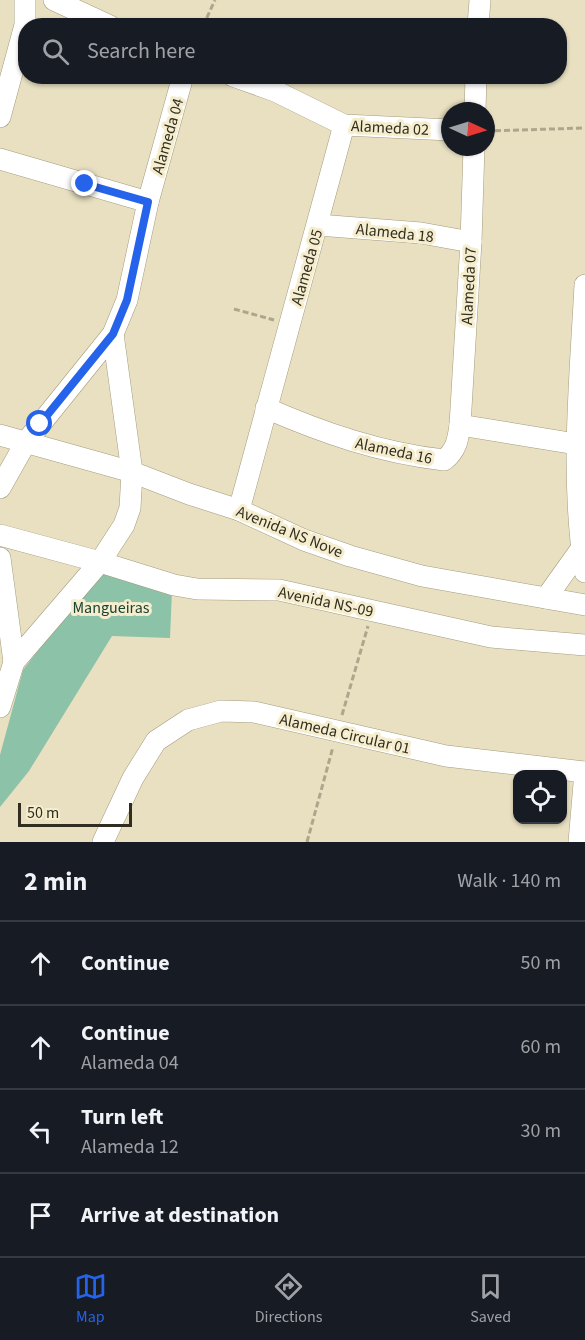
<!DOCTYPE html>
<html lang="en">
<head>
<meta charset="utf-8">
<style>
  body { margin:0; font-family:"Source Sans 3",sans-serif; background:#20242c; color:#f1f3f6 }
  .controls { position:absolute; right:18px; bottom:18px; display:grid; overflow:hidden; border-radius:12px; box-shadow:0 2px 4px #0004 }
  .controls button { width:54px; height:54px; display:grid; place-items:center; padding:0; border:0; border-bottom:2px solid #363941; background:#171b24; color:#f1f3f6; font:30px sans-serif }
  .compass { position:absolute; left:441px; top:102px; width:54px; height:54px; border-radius:50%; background:#171b24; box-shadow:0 2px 4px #0004; rotate:94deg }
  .scale { position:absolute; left:18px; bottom:15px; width:114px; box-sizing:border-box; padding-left:6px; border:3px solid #312e21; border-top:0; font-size:16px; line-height:21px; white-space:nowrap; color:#312e21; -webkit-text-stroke:4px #f5edcd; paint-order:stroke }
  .stop { position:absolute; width:18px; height:18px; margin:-14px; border:4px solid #2563eb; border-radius:50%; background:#fff }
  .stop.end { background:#2563eb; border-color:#fff; box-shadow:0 2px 6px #0008 }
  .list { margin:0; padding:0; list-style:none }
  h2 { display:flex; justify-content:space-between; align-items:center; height:78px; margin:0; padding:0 24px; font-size:26px }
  h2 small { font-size:20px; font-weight:400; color:#9ea1a6 }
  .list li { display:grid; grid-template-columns:39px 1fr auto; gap:18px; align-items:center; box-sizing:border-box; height:84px; padding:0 24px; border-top:2px solid #363941 }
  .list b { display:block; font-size:22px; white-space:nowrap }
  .list p { margin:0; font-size:20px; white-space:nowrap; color:#9ea1a6 }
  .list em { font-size:20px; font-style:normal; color:#9ea1a6 }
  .icon { flex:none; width:33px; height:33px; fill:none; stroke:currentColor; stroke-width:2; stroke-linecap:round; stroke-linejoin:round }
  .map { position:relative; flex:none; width:585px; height:842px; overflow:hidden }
  .search { position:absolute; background:#171b24; box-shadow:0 2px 4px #0004; left:18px; right:18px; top:18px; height:66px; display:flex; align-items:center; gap:15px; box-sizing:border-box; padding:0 21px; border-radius:24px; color:#9ea1a6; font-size:22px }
  .sheet { height:414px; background:#171b24 }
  nav { display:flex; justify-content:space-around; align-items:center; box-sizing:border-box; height:84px; border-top:2px solid #363941; background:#171b24; font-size:16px; color:#9ea1a6 }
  nav a { display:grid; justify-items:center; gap:3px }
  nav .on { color:#2563eb }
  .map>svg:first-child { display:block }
  .green { fill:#8bc2a8 }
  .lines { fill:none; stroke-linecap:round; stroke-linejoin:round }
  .minor-casing { stroke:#a49c7e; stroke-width:22 }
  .path { stroke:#ada68d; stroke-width:3; stroke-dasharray:6 3; stroke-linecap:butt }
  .minor { stroke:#fff; stroke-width:21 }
  .route { stroke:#2563eb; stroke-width:8 }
  .labels { text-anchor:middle; stroke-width:6; stroke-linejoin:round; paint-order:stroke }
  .street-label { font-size:16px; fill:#312e21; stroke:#f5edcd }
  .park-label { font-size:16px; fill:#1a4231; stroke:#f5edcd }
</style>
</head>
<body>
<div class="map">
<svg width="585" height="842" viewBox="0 0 585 842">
  <rect width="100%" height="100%" fill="#e8e0c1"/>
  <path class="green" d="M98,573L172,590L170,638L112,636L29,771L0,807V755L23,670Z"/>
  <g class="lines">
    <defs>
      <g id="minor">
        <path d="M54,0L110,26"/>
        <path d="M478,26L480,0"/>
        <path d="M233,76L275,91L344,125L450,130"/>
        <path d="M475,111L476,76"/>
        <path d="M0,117L25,25V0"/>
        <path d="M0,159L148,202"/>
        <path d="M318,225L421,233L471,242"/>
        <path d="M585,285C580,380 570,477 585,572"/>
        <path d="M266,408C323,433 381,453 444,460C456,451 458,440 460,425L471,242L474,147"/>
        <path d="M460,425L576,444"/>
        <path d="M0,435L132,472L189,494L239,510L304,540L350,556L422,576L585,605"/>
        <path d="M0,488L26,442L113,334L127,300L148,202L183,76"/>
        <path d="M239,510L344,125"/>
        <path d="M0,535L100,562L174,585L197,589L279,590L491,637L585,645"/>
        <path d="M0,558L14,662L100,562L124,525L130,508L132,472L113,334"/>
        <path d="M546,598L581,549"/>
        <path d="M0,707L14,662"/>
        <path d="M103,842L133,778L156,741L188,720L221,711L254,712L446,756L585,772"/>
        <path d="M579,842L585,772"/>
      </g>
    </defs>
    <use href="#minor" class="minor-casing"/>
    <g class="path">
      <path d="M203,26L215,0"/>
      <path d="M486,131L585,128"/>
      <path d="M234,309L274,320"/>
      <path d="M342,715L368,626"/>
      <path d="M307,842L333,747"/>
    </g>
    <use href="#minor" class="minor"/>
  </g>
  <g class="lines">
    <path class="route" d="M40,424L113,334L127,300L148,202L85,184"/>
  </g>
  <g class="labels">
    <g class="street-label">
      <text transform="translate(390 127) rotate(3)" y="6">Alameda 02</text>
      <text transform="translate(167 136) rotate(-74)" y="6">Alameda 04</text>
      <text transform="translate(395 232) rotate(6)" y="6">Alameda 18</text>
      <text transform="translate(306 267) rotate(-74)" y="6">Alameda 05</text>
      <text transform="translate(468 286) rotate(-87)" y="6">Alameda 07</text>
      <text transform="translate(394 450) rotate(12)" y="6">Alameda 16</text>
      <text transform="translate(290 531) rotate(22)" y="6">Avenida NS Nove</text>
      <text transform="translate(326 601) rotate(12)" y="6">Avenida NS-09</text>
      <text transform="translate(345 733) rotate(13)" y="6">Alameda Circular 01</text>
    </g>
    <g class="park-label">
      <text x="111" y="613">Mangueiras</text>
    </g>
  </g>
</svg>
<div class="controls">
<button><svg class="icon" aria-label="locate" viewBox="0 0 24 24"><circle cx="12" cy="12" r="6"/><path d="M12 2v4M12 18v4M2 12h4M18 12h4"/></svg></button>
</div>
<svg class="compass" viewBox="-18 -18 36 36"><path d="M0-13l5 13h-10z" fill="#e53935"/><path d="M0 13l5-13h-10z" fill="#9ea1a6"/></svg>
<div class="scale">50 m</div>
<div class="stop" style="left:40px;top:424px"></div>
<div class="stop end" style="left:85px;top:184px"></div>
<div class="search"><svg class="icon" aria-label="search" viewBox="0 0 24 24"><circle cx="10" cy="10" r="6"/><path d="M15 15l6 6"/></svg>Search here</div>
</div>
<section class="sheet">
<h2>2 min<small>Walk · 140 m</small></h2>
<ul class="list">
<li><svg class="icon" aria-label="ahead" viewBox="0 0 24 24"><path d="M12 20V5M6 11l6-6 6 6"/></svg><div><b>Continue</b></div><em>50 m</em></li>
<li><svg class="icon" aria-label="ahead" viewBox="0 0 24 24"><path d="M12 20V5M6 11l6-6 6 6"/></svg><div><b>Continue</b><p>Alameda 04</p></div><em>60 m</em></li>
<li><svg class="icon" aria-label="left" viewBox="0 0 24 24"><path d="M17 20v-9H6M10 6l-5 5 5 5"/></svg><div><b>Turn left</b><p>Alameda 12</p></div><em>30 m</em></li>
<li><svg class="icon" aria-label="arrive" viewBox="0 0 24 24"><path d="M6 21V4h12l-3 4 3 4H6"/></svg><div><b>Arrive at destination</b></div></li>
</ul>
</section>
<nav>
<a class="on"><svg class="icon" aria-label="map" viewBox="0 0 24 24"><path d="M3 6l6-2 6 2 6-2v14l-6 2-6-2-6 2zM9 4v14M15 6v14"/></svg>Map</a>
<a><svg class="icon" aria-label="directions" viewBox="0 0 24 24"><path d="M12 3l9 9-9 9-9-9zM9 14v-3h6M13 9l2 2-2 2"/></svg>Directions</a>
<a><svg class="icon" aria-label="saved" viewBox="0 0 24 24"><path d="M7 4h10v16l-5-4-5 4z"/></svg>Saved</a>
</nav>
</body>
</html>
